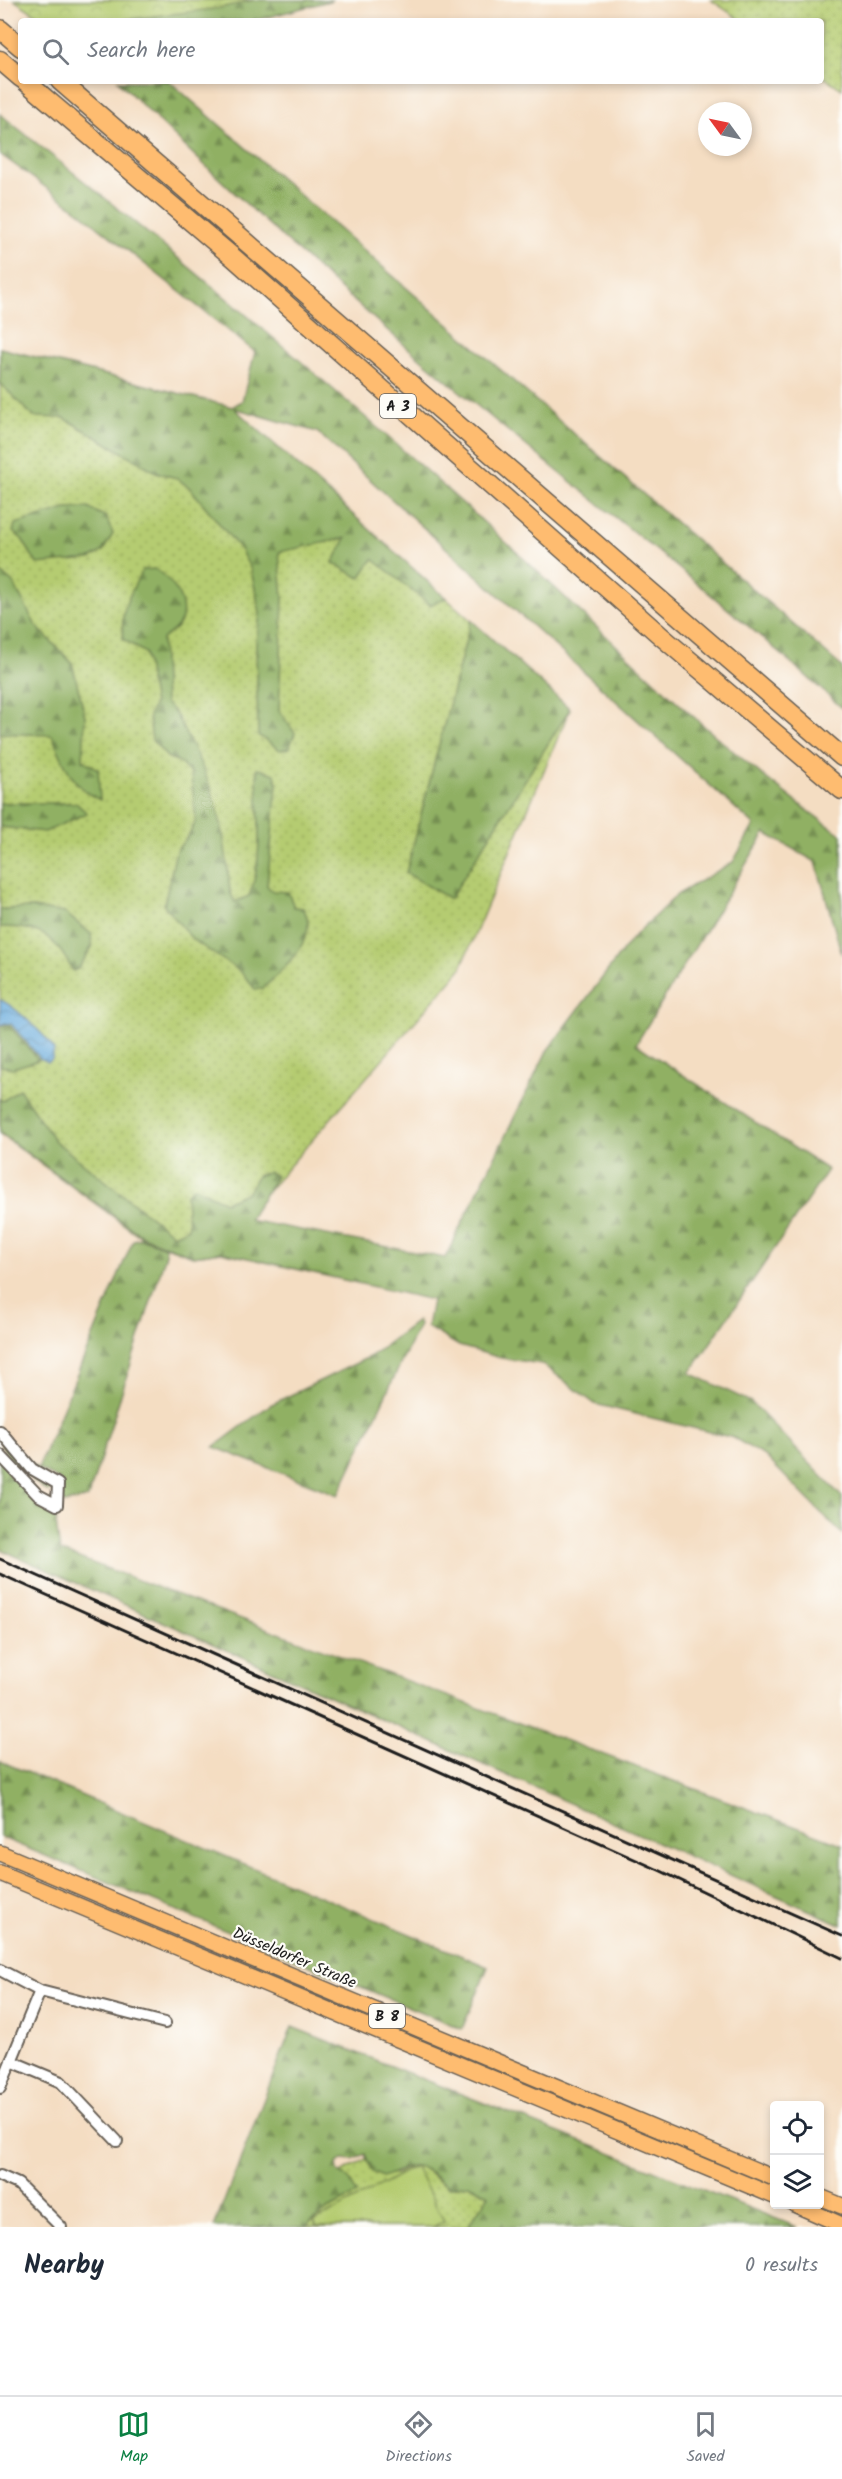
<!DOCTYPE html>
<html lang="en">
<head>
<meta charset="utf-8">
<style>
  body { margin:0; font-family:Kalam,sans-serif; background:#f6f6f7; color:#1f2937 }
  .controls { position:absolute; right:18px; bottom:18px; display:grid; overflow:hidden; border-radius:6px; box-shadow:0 3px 9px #0003 }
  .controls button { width:54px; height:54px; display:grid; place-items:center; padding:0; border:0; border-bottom:2px solid #e0e1e3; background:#fff; color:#1f2937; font:30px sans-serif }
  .compass { position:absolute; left:698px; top:102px; width:54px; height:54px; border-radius:50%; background:#fff; box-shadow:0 3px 9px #0003; rotate:303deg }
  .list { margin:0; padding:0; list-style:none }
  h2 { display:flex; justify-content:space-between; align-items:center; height:78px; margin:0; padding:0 24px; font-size:26px }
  h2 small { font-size:20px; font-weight:400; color:#747a83 }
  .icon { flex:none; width:33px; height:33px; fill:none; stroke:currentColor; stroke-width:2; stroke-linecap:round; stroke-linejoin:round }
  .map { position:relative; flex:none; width:842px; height:2227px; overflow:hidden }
  .search { position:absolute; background:#fff; box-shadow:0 3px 9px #0003; left:18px; right:18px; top:18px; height:66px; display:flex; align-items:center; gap:15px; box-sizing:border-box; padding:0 21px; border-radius:6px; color:#747a83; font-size:22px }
  .sheet { height:168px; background:#fff }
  nav { display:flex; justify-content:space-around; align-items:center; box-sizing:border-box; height:84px; border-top:2px solid #e0e1e3; background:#fff; font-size:16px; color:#747a83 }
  nav a { display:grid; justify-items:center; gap:3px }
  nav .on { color:#0b8043 }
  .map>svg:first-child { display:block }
  .grass { fill:url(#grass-dots); stroke:#687446; stroke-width:1.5 }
  .forest { fill:url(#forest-firs); stroke:#566640; stroke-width:1.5 }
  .park { fill:url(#park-crowns); stroke:#687446; stroke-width:1.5 }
  .garden { fill:#b5cc71; stroke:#687446; stroke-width:1.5 }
  .water { fill:url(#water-waves); stroke:#42647d; stroke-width:1.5 }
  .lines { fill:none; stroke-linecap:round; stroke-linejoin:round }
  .minor-casing { stroke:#686056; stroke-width:14 }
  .primary-casing { stroke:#686056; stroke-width:18 }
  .motorway-casing { stroke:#686056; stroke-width:21 }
  .minor { stroke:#fff; stroke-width:10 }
  .primary { stroke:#febc70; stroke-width:15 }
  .motorway { stroke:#febc70; stroke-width:18 }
  .rail { stroke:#1c1c1c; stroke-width:3 }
  .labels { text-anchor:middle; stroke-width:4.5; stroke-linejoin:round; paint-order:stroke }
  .shield { fill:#fdfcf7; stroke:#605f5e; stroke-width:1.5 }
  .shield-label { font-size:15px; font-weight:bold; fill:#1c1c1c }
  .street-label { font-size:16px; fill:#1c1c1c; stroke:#fdfcf7 }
</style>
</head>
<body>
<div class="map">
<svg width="842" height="2227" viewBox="0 0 842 2227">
  <defs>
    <pattern id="grass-dots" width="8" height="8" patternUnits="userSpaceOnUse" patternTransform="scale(1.5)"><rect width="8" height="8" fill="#b5cc71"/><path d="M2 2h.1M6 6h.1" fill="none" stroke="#9baf61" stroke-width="1.8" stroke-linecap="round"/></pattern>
    <pattern id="forest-firs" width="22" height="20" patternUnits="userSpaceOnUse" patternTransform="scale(1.5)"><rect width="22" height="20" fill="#90b063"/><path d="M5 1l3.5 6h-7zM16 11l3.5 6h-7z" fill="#758e51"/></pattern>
    <pattern id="park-crowns" width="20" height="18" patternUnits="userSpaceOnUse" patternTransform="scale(1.5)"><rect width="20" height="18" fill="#b5cc71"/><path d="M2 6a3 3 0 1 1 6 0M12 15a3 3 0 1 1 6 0" fill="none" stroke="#9baf61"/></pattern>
    <pattern id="water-waves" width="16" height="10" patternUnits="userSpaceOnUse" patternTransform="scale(1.5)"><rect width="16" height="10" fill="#69acde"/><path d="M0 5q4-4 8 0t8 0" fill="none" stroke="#568bb3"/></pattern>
  </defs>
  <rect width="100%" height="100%" fill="#fdfcf7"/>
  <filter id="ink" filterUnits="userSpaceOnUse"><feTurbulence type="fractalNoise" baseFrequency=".0167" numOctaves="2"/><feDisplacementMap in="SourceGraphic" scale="12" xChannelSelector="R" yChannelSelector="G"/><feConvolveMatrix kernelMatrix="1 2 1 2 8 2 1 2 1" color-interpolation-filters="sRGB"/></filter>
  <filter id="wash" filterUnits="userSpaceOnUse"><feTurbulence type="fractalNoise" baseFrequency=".008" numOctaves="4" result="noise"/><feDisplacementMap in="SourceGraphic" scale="24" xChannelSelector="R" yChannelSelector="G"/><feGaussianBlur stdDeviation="1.35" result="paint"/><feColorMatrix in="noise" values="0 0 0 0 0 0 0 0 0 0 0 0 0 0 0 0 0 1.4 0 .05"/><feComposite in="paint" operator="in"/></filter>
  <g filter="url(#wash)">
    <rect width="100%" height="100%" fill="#f4ddc2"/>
    <g class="grass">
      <path d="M711,0H842V89L821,75V21H742Z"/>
      <path d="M0,348L232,407L570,709L460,970L266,1193L248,1220L221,1252L193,1256L141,1237L0,1134Z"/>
      <path d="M367,2158L372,2172L396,2174L410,2166H420L448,2187L469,2184L489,2195L467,2227H305L330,2208L356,2194L349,2179L340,2174Z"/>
    </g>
    <g class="forest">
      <path d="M18,0H333L253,21H45Z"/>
      <path d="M118,81H169L842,667V708C701,579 546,467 401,342C304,258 209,172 118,81Z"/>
      <path d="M0,114C175,252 345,396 510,546C618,645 721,752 842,835V955L816,862L765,833L636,1044L828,1170L690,1373L751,1402L842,1497V1534L766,1457L734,1438L595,1404L542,1364L501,1358L459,1346L427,1327L432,1300L221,1252L193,1256L142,1236L0,1133V1099L3,1101L19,1089L55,1141L174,1235L188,1228L186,1194L194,1187L225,1202L248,1192L257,1176L268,1172L276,1176L249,1220L445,1258L547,1051L633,937L678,894L733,862L754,825L317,432L234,408L446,598L430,605L373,559L360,578L333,563L346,538L279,552L283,598L279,711L295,733L289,748L280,750L258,735L256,644L260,613L251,570L240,549L190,488L176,478L156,472L64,418L34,417L0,383V348L232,407L242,401L255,352L81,213L0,154Z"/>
      <path d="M88,508L106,517L113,534L103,551L90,559L37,564L22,539L13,532L15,524L66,509Z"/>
      <path d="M155,569C170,579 186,597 182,618C180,627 169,634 162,639L165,703C176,711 179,721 185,733C216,788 225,830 230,892L235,902L249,896C265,858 257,809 257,768L275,774L277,784L267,886L273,891L288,892L294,907L303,908C322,938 281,969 263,989H255L241,972L192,939L164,905L176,851L189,835L196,820L191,774L179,762L167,757L152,740L149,716L154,704L145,653L123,639C120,607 129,598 142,570Z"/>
      <path d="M0,572L13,583L36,626L72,663L85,716L83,760L98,769L100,800C71,787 64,763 52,735L0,733Z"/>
      <path d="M471,620L570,709L450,899L406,873Z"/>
      <path d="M0,803H76L87,813L45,832L0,827Z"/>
      <path d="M33,908L65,913L91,934L92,947L78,969L73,971C53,934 41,927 0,927V909Z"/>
      <path d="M7,1023L39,1060L13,1068L0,1066V1027Z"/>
      <path d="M140,1238L165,1247L166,1254L88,1498L65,1503L61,1501L60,1481L38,1468L133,1240Z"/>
      <path d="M417,1321L419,1325L338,1495L214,1447L270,1405L371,1356Z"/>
      <path d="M0,1435L55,1485L48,1492C31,1479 0,1458 0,1435Z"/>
      <path d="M0,1460L54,1509L60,1551L842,1844V1925L0,1549Z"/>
      <path d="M0,1761L488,1967L462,2029L0,1837Z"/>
      <path d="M292,2027L797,2227H467L489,2195L469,2184L448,2187C440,2179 422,2163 410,2166C401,2168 392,2175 382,2177L372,2172L365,2154L353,2160L342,2159L337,2164L338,2171L349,2179L357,2194L330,2208L305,2227H214Z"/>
    </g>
    <path class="park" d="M14,0H254L220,8L114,21H46Z"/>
    <path class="garden" d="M415,2166L444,2221L433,2227H317L314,2222Z"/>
    <path class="water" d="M0,1000C11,1003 49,1038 54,1050L52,1059L48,1062L40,1058L11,1024L5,1023L0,1025Z"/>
  </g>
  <g filter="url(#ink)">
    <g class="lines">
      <defs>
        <g id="minor">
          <path d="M0,1431L32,1469L58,1484L57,1505L38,1495L0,1455"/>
          <path d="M0,1970L40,1991L165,2023"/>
          <path d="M11,2061L61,2082L117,2141"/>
          <path d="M0,2088L40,1991"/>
          <path d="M0,2176L18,2184L61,2227"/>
        </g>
        <g id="primary">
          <path d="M0,1853L774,2178"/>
          <path d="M0,1873L774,2196"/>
          <path d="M820,2197L842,2206"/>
          <path d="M794,2204L842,2225"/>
        </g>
        <g id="motorway">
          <path d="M0,29L21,47"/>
          <path d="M0,60L21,78"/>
          <path d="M25,81L234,258L661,636L842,790"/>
          <path d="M60,81L842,757"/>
        </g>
      </defs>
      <use href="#minor" class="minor-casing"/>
      <use href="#primary" class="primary-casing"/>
      <use href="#motorway" class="motorway-casing"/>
      <use href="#minor" class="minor"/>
      <use href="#primary" class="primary"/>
      <use href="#motorway" class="motorway"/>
      <g class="rail">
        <path d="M0,1559L842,1936"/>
        <path d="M0,1574L661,1871L842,1958"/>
      </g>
    </g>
  </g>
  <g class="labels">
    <g class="shield">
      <rect x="380" y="394" width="36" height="24" rx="4.5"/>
      <rect x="369" y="2004" width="36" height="24" rx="4.5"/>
    </g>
    <g class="shield-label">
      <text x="398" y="411">A 3</text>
      <text x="387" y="2021">B 8</text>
    </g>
    <g class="street-label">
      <text transform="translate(295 1957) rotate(23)" y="6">Düsseldorfer Straße</text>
    </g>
  </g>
</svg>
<div class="controls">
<button><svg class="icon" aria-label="locate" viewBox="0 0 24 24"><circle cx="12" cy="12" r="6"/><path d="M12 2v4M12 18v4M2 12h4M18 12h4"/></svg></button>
<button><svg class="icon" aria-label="layers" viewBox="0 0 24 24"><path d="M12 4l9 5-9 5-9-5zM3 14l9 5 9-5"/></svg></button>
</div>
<svg class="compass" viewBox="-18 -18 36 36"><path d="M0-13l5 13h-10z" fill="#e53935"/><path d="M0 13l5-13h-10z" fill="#747a83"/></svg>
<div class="search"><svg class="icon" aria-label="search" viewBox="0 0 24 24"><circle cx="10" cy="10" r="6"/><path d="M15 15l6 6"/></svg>Search here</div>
</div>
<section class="sheet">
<h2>Nearby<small>0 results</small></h2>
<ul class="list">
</ul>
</section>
<nav>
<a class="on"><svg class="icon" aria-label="map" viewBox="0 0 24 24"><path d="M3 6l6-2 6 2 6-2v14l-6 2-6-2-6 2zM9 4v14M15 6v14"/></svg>Map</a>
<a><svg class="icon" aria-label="directions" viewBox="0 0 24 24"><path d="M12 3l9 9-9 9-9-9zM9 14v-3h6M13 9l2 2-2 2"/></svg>Directions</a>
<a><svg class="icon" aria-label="saved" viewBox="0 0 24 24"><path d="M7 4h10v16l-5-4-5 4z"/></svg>Saved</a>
</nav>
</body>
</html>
